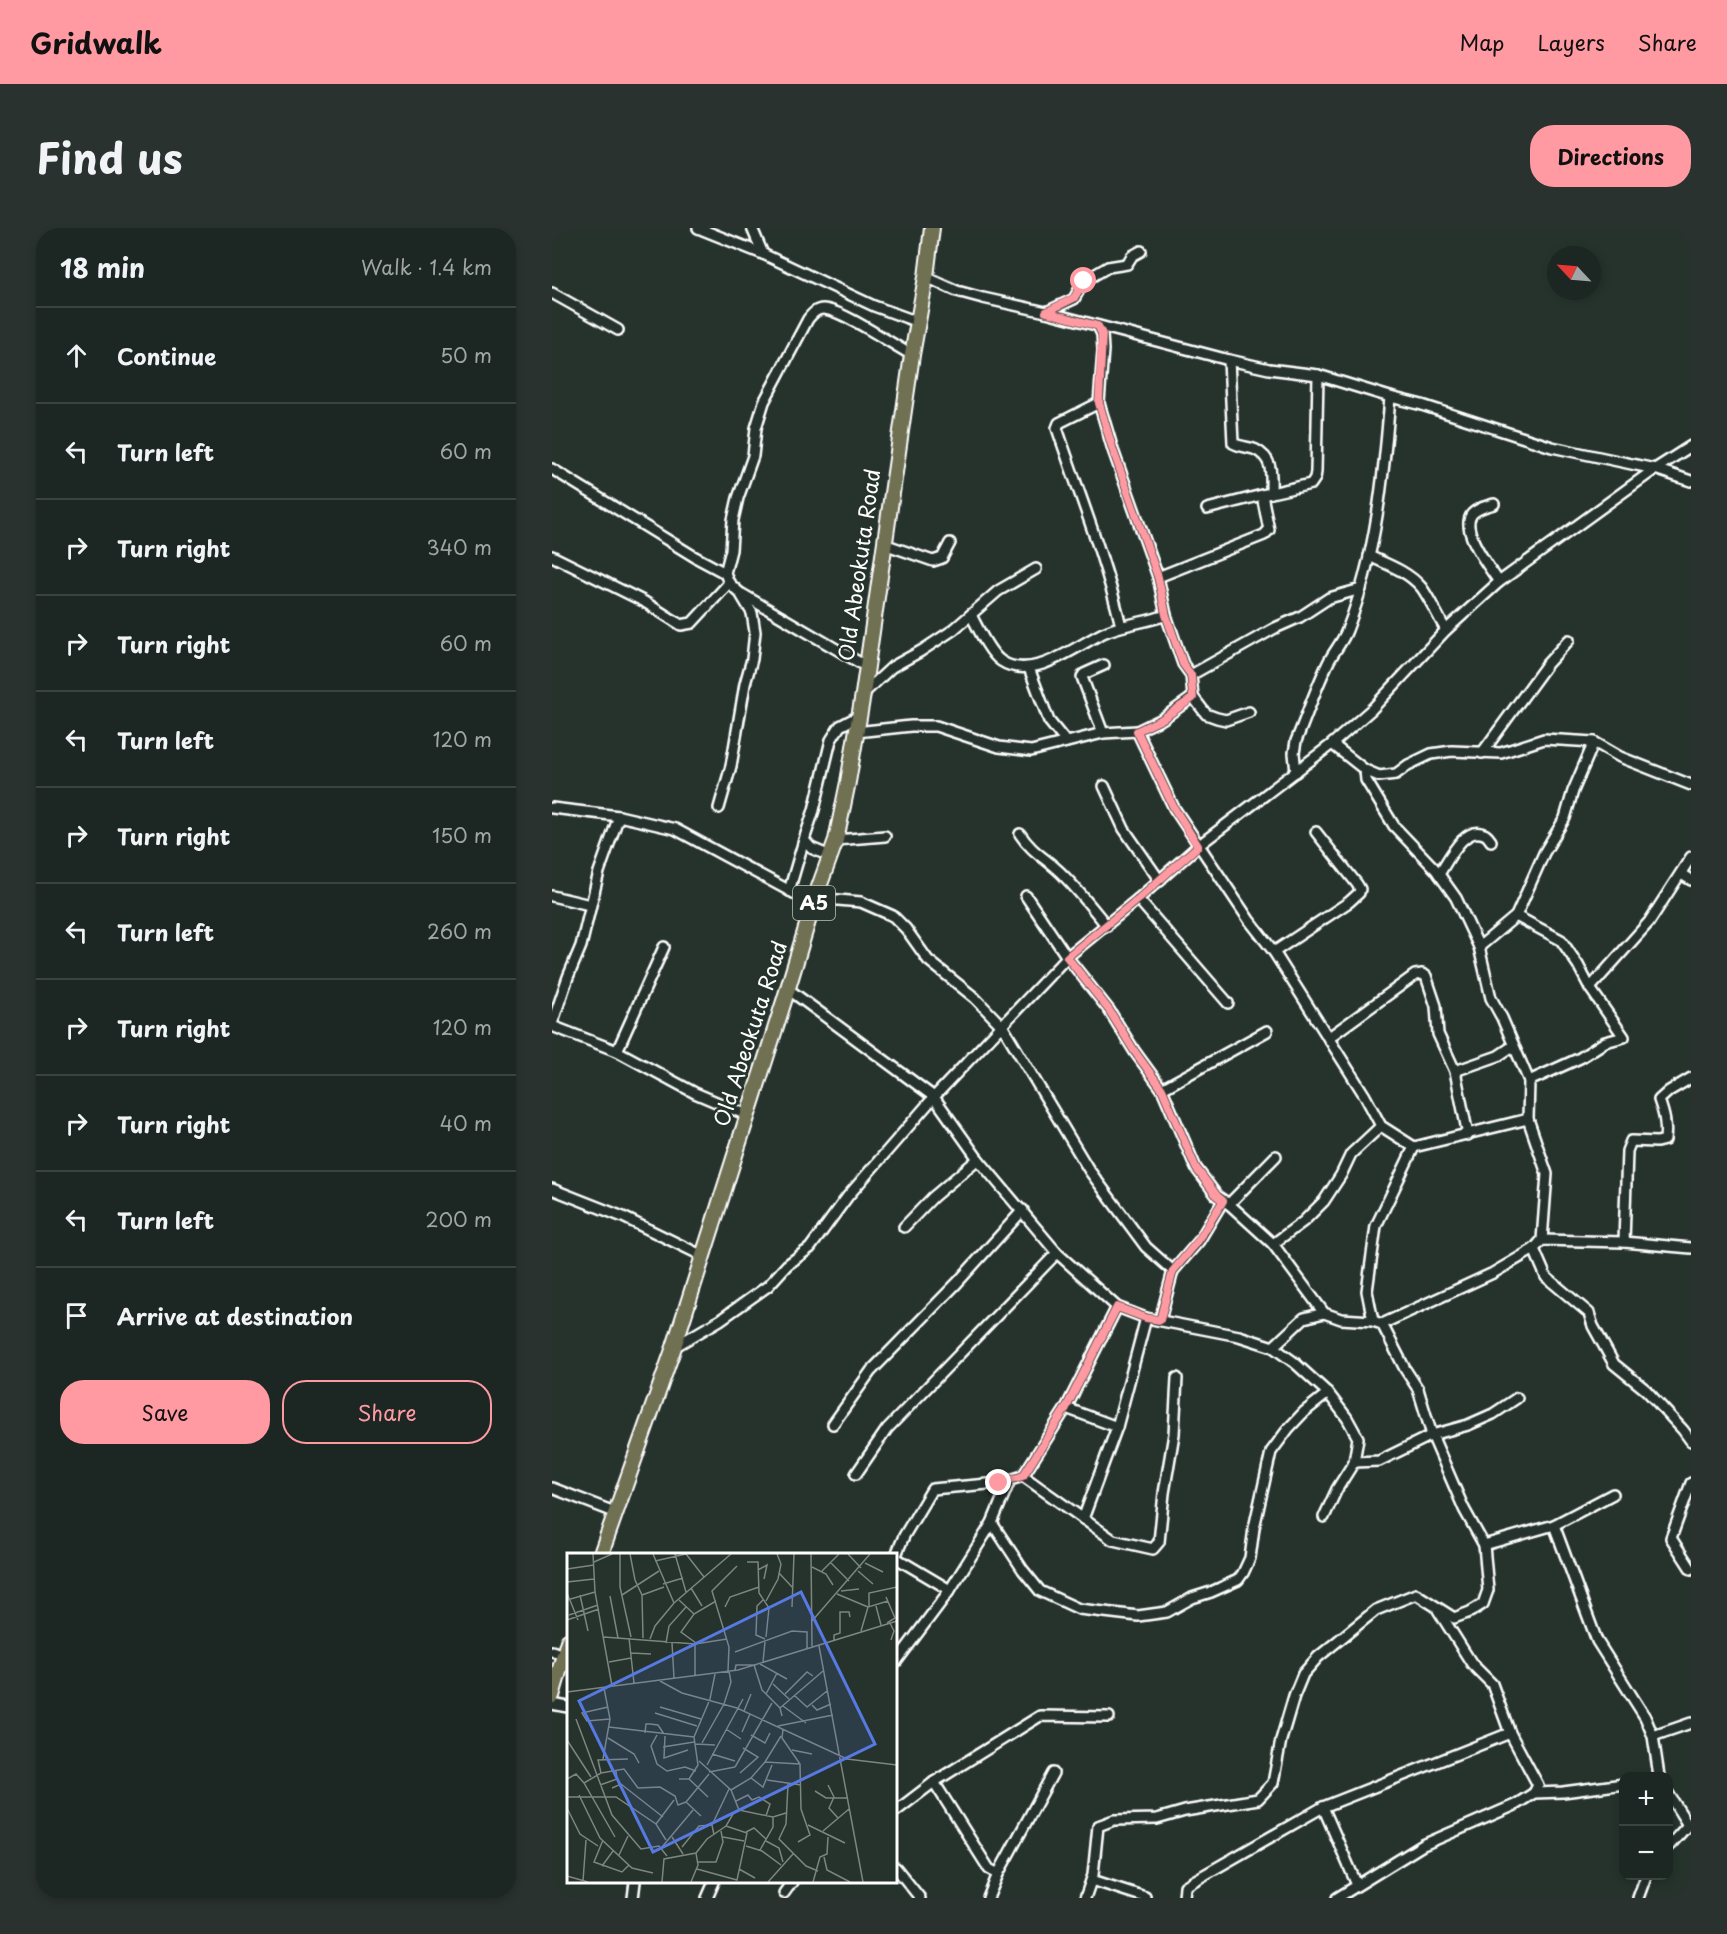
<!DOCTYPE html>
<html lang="en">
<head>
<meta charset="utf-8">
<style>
  body { margin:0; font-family:"Playpen Sans",sans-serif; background:#29322f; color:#f1f3f6 }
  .controls { position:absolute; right:18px; bottom:18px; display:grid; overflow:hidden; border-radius:12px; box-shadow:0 3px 9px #0003 }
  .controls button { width:54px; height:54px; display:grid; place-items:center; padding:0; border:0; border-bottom:2px solid #3a4340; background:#1c2622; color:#f1f3f6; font:30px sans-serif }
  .compass { position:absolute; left:995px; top:18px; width:54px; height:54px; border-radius:50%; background:#1c2622; box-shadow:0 3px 9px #0003; rotate:296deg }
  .stop { position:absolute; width:18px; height:18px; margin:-14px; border:4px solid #ff9aa2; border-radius:50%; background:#fff }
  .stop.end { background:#ff9aa2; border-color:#fff; box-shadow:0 2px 6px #0008 }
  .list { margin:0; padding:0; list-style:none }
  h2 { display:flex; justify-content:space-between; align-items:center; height:78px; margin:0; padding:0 24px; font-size:26px }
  h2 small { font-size:20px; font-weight:400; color:#a0a5a5 }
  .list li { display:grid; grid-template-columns:39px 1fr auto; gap:18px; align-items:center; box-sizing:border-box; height:96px; padding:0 24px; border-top:2px solid #3a4340 }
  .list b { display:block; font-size:22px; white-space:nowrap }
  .list em { font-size:20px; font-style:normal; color:#a0a5a5 }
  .actions { display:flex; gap:12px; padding:18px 24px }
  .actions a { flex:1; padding:14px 0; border:2px solid #ff9aa2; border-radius:24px; text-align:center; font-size:21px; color:#ff9aa2 }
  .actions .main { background:#ff9aa2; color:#111 }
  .icon { flex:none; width:33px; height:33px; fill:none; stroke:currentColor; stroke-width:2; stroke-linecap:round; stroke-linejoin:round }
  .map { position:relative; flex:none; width:1139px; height:1670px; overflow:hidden; border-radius:24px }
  header { display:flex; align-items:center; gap:36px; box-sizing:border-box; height:84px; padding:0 30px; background:#ff9aa2; color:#111 }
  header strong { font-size:28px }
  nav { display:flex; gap:33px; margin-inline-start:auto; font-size:21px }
  .intro { display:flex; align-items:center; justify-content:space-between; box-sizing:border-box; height:144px; padding:0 36px }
  h1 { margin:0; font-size:42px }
  .button { padding:15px 27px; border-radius:24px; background:#ff9aa2; color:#111; font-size:21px; font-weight:700 }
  main { display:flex; gap:36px; padding:0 36px }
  aside { flex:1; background:#1c2622; border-radius:24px; box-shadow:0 3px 9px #0003 }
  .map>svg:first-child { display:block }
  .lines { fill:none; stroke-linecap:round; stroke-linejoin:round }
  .minor-casing { stroke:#fff; stroke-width:14 }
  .highway-casing { stroke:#fff; stroke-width:18 }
  .minor { stroke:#26332d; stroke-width:9 }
  .highway { stroke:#706f52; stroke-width:14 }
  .route { stroke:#ff9aa2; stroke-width:8 }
  .labels { text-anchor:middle; stroke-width:5; stroke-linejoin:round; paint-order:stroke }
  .shield { fill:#26332d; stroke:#bec2c0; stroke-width:1.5 }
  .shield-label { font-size:20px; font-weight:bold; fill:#fff }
  .street-label { font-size:21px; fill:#fff; stroke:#26332d }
  .inset-road { fill:none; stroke:#7d8581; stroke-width:1.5 }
  .view { fill:#567ae2; fill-opacity:0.15; stroke:#567ae2; stroke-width:3 }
  .inset-edge { fill:none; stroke:#fff; stroke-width:3 }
</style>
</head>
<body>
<header>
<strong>Gridwalk</strong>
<nav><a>Map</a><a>Layers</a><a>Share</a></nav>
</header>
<div class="intro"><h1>Find us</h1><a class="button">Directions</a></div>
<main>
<aside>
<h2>18 min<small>Walk · 1.4 km</small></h2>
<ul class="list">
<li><svg class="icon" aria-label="ahead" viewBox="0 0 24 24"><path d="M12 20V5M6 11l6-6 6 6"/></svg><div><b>Continue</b></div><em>50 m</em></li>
<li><svg class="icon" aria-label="left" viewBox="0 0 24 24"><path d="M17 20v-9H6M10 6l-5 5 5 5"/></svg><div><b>Turn left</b></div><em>60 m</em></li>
<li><svg class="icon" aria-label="right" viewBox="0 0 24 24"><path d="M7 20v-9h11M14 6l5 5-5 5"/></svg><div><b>Turn right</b></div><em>340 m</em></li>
<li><svg class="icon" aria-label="right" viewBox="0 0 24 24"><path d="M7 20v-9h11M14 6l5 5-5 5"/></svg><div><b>Turn right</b></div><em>60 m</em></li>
<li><svg class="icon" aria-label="left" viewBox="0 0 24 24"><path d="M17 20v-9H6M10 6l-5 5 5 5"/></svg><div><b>Turn left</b></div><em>120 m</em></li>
<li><svg class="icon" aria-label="right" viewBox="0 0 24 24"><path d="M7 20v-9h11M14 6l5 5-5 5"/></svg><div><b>Turn right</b></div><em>150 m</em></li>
<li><svg class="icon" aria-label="left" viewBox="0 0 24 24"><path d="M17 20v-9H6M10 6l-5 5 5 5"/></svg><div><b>Turn left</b></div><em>260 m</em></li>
<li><svg class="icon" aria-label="right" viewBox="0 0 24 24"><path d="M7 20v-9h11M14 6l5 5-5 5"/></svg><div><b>Turn right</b></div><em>120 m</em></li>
<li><svg class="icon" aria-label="right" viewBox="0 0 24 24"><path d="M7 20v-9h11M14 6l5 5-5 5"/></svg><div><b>Turn right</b></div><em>40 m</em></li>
<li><svg class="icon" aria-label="left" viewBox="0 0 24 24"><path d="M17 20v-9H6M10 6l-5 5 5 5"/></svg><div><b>Turn left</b></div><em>200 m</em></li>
<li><svg class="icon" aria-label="arrive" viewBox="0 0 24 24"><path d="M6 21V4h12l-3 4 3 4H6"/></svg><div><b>Arrive at destination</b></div></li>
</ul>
<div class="actions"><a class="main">Save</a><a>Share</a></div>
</aside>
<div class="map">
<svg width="1139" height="1670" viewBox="0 0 1139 1670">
  <rect width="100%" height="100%" fill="#26332d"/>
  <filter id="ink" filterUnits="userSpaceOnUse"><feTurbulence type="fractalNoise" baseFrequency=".0167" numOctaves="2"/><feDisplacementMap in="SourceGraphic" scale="12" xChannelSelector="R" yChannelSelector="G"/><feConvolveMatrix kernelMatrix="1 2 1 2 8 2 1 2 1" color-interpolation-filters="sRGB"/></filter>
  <g filter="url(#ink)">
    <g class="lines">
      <defs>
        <g id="minor">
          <path d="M146,0L211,26L322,78L366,94"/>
          <path d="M200,0L211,26"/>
          <path d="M374,49L405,63L431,70L494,84L677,132L717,141L766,147L838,169L870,177L1000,219L1103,241L1139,253"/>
          <path d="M0,65L66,102"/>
          <path d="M494,84L522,71L532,53L556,39L575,36L580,28L589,23"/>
          <path d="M546,98L550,106L551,122L547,175L561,222L606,349L614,387L631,436L639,447L641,469L654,486L665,490L674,492L697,484"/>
          <path d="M677,132L681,215C688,219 697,219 704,222C722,231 719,248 719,265"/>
          <path d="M547,175L507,195L505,200C527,266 553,330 569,398"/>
          <path d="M0,241L143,329L173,345"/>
          <path d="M942,276C935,278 925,280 920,286C907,302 938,340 947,354"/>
          <path d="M655,281L710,267"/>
          <path d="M332,316L381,333L390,330L398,315"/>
          <path d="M0,328L91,373L129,397L140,395L177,355"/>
          <path d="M817,328C835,336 857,344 870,360C879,373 886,389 894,402"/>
          <path d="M606,349L712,307L717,302L710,267L759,256L763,250L764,244L766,147"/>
          <path d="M190,366L315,439"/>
          <path d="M419,387C426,400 437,425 449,433C480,454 524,418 551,405C570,396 593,395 614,387"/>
          <path d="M477,440L497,493L514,514"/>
          <path d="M639,447L723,400L748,389L777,370L809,361"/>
          <path d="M311,466L340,439L369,423L401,402L446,363L484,341"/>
          <path d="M585,503L622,580L697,692L722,724L813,868L829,898L862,919L976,891"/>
          <path d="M304,504L359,498H384L447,519L479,523L551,505L585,503L610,491L641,469"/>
          <path d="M551,505L530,449L532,446L552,437"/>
          <path d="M780,516L813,542L827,548L844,546L856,537L879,526L900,523L949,525L992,511L1042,514L1068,529L1139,557"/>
          <path d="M930,525L995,436L1017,412"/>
          <path d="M813,542L814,552L842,598L884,642L904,670L927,719L939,770L950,790L977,853L976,891L995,946L990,1012"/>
          <path d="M744,544L742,525L744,513C755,487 764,459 777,433C783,422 791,413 795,402C824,328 832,247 838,169"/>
          <path d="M552,558L572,601L608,653"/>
          <path d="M0,580L67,588L123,601L262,676"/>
          <path d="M167,580L179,538L193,456L200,431L203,404L200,385L188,365L177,355L173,345L179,322L181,292L186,270L201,228L204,200L212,174L256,91C260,86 264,81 271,81C289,81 341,117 360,127"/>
          <path d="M468,606C480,625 497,632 512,648C527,663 541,681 555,698"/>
          <path d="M284,612L333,608"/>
          <path d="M278,628L259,620L252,612L262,582L279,512L288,498L307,488"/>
          <path d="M887,646C896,633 912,597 932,606C935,607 937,610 939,613"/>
          <path d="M1129,646L1139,652"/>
          <path d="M237,663L252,612"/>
          <path d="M0,668L38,677"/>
          <path d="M474,668L515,729L557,782L583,824L610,861L644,940L665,968L677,976L721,1016L772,1085L789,1091L821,1093L830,1096L941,1045L982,1021L990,1012L1072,1014L1139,1020"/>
          <path d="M263,670L309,674L341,688L354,701L376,732L423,770L451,799L537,942L594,1019L621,1043"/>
          <path d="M586,671L676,775"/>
          <path d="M964,688L1009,712L1026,737L1038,760L1072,809L1053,814L1028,830L977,853"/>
          <path d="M927,719L964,688L992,625L1013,590L1021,563L1042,514"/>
          <path d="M722,724L797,674L807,665L808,661L805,656L764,604"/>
          <path d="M1038,760L1097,694L1139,629"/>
          <path d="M236,761L382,869L426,931L505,1025L565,1079L594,1090L687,1108L721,1119L743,1135L776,1165L795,1190L806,1210L802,1234"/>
          <path d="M0,796L16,749L29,718L47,644L67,588"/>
          <path d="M0,798L65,823L143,865L195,887"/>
          <path d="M776,810L863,747L870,746L874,748L884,778L886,806L903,843L916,907"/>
          <path d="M65,823L112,719"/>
          <path d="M903,843L946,828L961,818"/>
          <path d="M610,861L715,803"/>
          <path d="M0,961L71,989L151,1028"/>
          <path d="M677,976L724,928"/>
          <path d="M352,999L381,969L426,931"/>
          <path d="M1072,1014L1075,923L1079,913L1105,914L1113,912C1115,897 1112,886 1107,872L1117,863L1139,850"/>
          <path d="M721,1016L752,993L772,973L789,947L799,926L829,898"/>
          <path d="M982,1021L994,1049L1037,1085L1041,1098L1062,1136L1094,1162L1131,1202L1139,1213"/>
          <path d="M608,1092L621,1043L647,1013L671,973"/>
          <path d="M821,1093L815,1063L824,998L862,919"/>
          <path d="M122,1119L168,1092L216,1058L235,1037L258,1020L296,968L382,869L515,729L586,671L646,618L780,516L820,481L894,402L947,354L1103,241L1139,218"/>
          <path d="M721,1119L752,1090L772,1085"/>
          <path d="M514,1180L565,1199"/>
          <path d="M281,1196L319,1143L405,1055L471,982"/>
          <path d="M304,1246L335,1201L505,1025"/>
          <path d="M471,1248L561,1312L601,1321L607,1314L612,1265L622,1206L625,1150"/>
          <path d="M1139,1255L1119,1310L1139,1341"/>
          <path d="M0,1260L65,1285"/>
          <path d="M772,1289L785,1261L802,1234L827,1233L880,1207L916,1197L941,1186L965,1170"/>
          <path d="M531,1291L565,1199L594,1090"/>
          <path d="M440,1295L471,1342L488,1363L527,1381L586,1388L615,1384L640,1370L659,1364L686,1352L691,1345L698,1330L702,1300L719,1224L736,1201L752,1184L776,1165"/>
          <path d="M1002,1297L1045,1413L1093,1489L1101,1508L1107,1548"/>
          <path d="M932,1317L1002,1297L1061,1266"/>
          <path d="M344,1327L352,1308L380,1261L447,1255L458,1252"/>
          <path d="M344,1330L398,1362"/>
          <path d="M886,1382L920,1436L940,1456L958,1505L986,1557L982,1565"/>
          <path d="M0,1423L11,1427"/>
          <path d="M344,1434L398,1362L440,1295L458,1252L471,1248L514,1180L565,1079"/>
          <path d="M0,1476L16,1479"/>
          <path d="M1101,1508L1139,1495"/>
          <path d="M382,1554L437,1641L446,1646"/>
          <path d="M1116,1565L1136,1597"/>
          <path d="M771,1579L805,1657"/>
          <path d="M344,1583L382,1554L488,1488L557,1489"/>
          <path d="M1116,1619L1136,1597H1139"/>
          <path d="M344,1640L368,1670"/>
          <path d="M540,1652L593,1669V1670"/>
          <path d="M232,1665L240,1654"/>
          <path d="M81,1670L83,1654"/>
          <path d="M155,1670L162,1654"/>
          <path d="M436,1670L446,1646L501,1545"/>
          <path d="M533,1670L541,1647L546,1598L562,1592L605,1591L633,1583L706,1571L721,1555L729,1512L742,1468L751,1446L766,1429L824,1382L864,1366L902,1390L918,1384L931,1376L936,1362L932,1317L912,1281L880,1207L866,1161L853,1141L830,1096"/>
          <path d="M632,1670L633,1658L771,1579L958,1505"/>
          <path d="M785,1670L871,1617L963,1577L982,1565L1011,1564L1072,1556"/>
          <path d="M1086,1670L1094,1648"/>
        </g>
        <g id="highway">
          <path d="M49,1326L122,1119L233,770L263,670L284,612L296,554L311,466L360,127L374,49L380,0"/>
          <path d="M0,1468L16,1413"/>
        </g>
      </defs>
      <use href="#minor" class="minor-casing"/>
      <use href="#highway" class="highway-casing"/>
      <use href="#minor" class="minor"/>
      <use href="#highway" class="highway"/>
    </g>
  </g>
  <g class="lines" filter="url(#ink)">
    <path class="route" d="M447,1255L471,1248L514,1180L565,1079L594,1090L608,1092L621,1043L646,1013L671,973L665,968L644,940L610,861L583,824L557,782L515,729L586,671L646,618L622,580L585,503L610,491L641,470L639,447L631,436L614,387L606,349L561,222L547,175L550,106L546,98L494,84L522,70L532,53"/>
  </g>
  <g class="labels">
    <rect class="shield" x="241" y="658" width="42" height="34" rx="4.5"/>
    <g class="shield-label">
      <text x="262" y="682">A5</text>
    </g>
    <g class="street-label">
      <text transform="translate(308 337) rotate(-82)" y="7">Old Abeokuta Road</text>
      <text transform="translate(199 806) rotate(-72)" y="7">Old Abeokuta Road</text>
    </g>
  </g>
  <g transform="translate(15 1325)">
    <rect width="330" height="330" fill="#26332d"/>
    <path class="inset-road" d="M26,1L28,39L45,133M53,1V34L64,84M63,1L68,27L75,42L97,34M86,1L107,50M108,1L119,39M119,1L137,24M244,1L245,94M281,1L294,15M88,8L119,1M27,9L45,1M180,9H191L192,40L202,55L199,84M263,9L282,28M298,10L316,19M245,14L259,21L266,32M0,16L27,12M191,17L200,12L197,26M255,18L272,1M291,18L306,31M212,20L226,35M0,29L27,26M96,31L116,25M124,35L135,53M274,38L292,36M0,40L11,67M270,41L301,54M13,42L21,78M55,42L92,18M75,42L76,85M43,43L51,85M319,44L328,65L320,70M0,47L28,39M112,47L127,61M196,47L190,53L189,82L198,86M199,48L211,26L214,11L210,1M309,53L314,72M158,54L163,44L192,34M225,54L227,1M302,54V40L330,34M2,62L31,52M0,67L32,56M245,68L303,1M323,70L327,78L324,87M294,78L301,54L321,48M37,84L128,91L160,86M62,85L67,130M83,86L88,73L107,50L164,1M267,87V82L273,80V59H282L283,64M99,90L102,73L119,54M105,90L107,125M129,90L114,79L127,61L149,48M128,91V122M252,93L296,329M168,99L225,78L240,79V95M64,100L84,101M42,109L64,105M196,109L198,89M193,111L220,126M187,112L195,137L213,155L215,163M168,117L169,112H189M161,118L162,94L145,38L170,13M93,128L115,140L170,155L280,206L330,212M206,131L222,146M0,139L171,117L330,68M199,141L210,120M218,141L240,119L246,123M227,142L240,154L260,138M245,152L250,157L264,151M216,153L239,170M41,154L15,160L20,168L43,166M93,154L134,166M213,155L256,118M177,158L184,141M88,160L130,173M9,166L45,262L74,296L92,293L100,303M211,173L266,162M42,174L127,184M159,176L174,186M216,176L215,185L233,211L234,256L243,282L231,289M175,179L183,161M78,180L79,171H83L91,172L97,181M90,182L84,193L90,211L100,218L118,214L129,218M184,182L198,190L203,180M98,183L97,205L121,197M41,185L67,201L72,210M0,187L24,224M135,190L157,151L164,129L162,118M128,191L148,192M96,194L127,189M225,197L245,201M145,201L168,208M36,206L43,166L37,135M132,208L164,237L172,257M198,209L233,211M140,212L176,146M168,214L205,150M142,219L168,214M34,220L31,207L61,206M173,220L191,204L176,195M184,225L196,234L205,212M0,226L9,221L17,230L48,284M112,226H122L141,244M122,226L131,212L127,184L143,146L148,121M200,227L234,232M17,230L34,220L57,216L71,235L93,234L108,243L111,252L119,249L142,221M221,231L219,271L212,286L239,313L251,318M33,232L50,226L49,218M261,232L267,244L262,255L271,265M45,235L54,231L96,264M164,237L184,225L198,209L214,183M248,238L259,245H280M12,242L33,285L65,315L86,320M0,244H49L89,271L99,287M169,248L181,242L185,247L192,244L203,251L199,263M119,249L134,263M0,255L13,281L31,293M89,271L107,247M241,272L278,290M256,278L282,256M179,279L187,275L199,286M147,282L145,272L162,236M105,284L116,301M156,284L177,288M36,287L27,309L55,319L62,312M199,288L212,295L216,309M179,293L195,298L214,312M95,294L126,257M115,294L132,273L145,272M193,297L206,274V264M52,302L61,283M257,304L260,317L283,329M131,309H149L156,289L154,278M35,313L46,298M130,316L170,327L180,280L159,273M172,316L188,325M0,323L21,329M16,328L19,287M95,329L97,306L129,300L140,286L159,273L166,261L172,257L206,264L219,260M124,329L131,312L129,300M201,329L226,301M246,329L253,304L260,301L261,284"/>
    <path class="view" d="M234,39L308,191L86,299L12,148Z"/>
    <rect width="330" height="330" class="inset-edge"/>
  </g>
</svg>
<div class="controls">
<button>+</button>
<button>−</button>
</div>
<svg class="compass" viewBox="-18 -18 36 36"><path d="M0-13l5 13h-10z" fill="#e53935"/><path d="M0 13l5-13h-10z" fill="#a0a5a5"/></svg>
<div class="stop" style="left:532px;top:53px"></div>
<div class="stop end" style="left:447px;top:1255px"></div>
</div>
</main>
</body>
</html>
